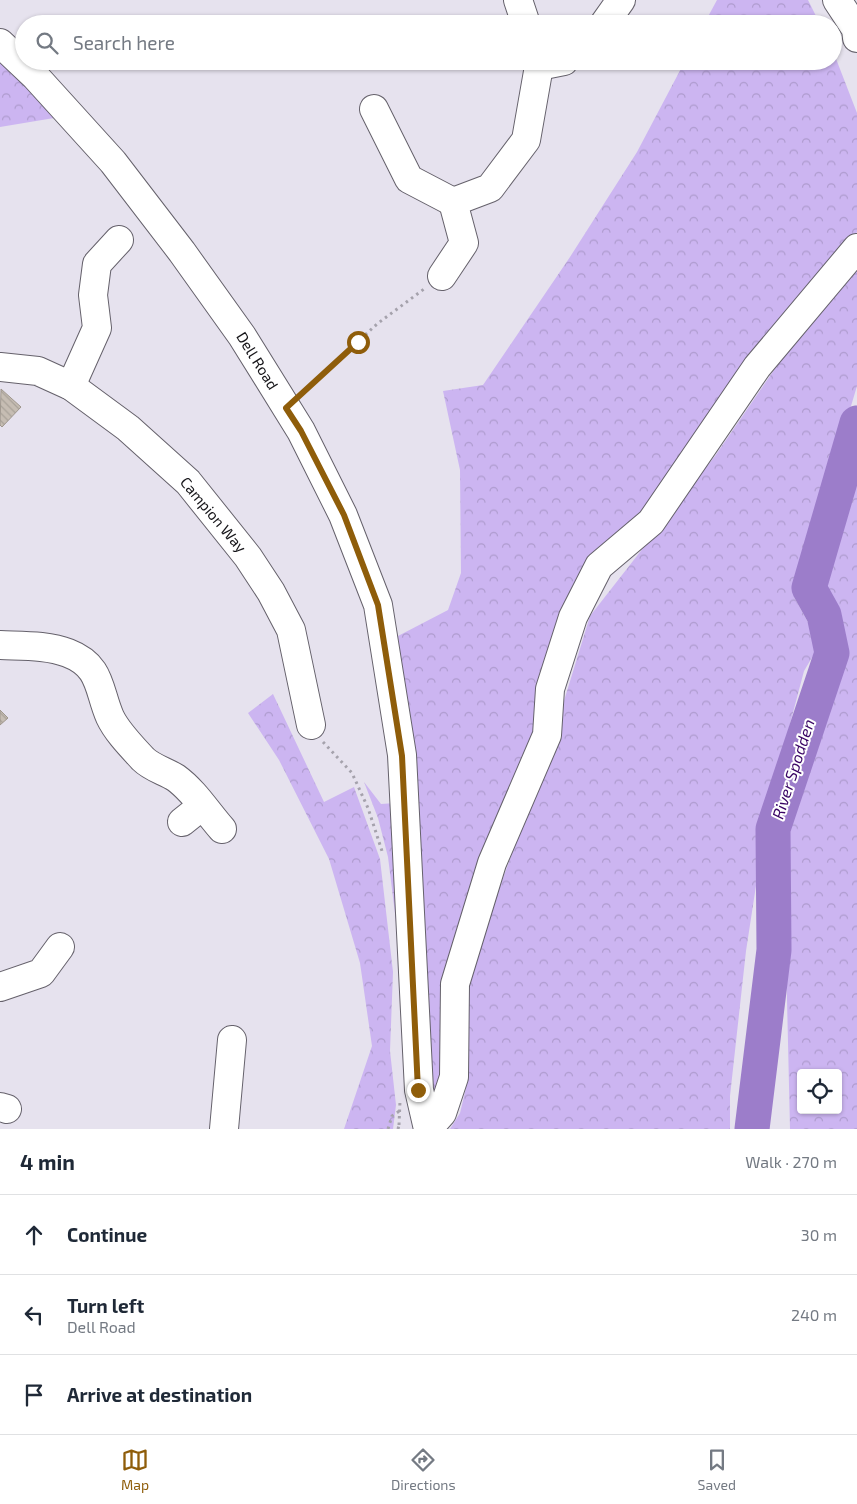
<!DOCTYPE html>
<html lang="en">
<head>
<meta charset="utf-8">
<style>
  body { margin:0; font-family:"Exo 2",sans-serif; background:#f6f6f7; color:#1f2937 }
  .controls { position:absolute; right:15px; bottom:15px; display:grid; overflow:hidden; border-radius:5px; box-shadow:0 1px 4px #0004 }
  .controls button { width:45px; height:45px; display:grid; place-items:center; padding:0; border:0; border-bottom:1px solid #e0e1e3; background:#fff; color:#1f2937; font:25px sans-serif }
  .stop { position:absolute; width:15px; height:15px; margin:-11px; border:4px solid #8f5d0a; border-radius:50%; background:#fff }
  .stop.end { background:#8f5d0a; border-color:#fff; box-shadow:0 1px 5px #0008 }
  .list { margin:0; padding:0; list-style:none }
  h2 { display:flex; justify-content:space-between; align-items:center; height:65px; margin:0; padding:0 20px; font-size:21px }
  h2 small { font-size:16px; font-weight:400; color:#747a83 }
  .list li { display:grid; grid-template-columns:32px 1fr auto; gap:15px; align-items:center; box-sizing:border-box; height:80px; padding:0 20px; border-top:1px solid #e0e1e3 }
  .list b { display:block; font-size:19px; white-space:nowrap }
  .list p { margin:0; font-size:16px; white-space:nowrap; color:#747a83 }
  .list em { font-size:16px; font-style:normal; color:#747a83 }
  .icon { flex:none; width:28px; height:28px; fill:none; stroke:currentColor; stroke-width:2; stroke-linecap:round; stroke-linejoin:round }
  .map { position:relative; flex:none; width:857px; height:1129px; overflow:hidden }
  .search { position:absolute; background:#fff; box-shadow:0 1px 4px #0004; left:15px; right:15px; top:15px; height:55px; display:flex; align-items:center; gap:12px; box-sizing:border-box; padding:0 18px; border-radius:28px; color:#747a83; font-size:19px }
  .sheet { height:305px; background:#fff }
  nav { display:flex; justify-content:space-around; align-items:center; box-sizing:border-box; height:70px; border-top:1px solid #e0e1e3; background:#fff; font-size:14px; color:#747a83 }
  nav a { display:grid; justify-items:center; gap:2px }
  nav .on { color:#8f5d0a }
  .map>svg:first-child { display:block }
  .forest { fill:url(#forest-crowns); fill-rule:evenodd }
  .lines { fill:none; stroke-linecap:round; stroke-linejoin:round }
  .river { stroke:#9c7dca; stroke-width:35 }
  .building { fill:url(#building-back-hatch); stroke:#9f978d }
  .minor-casing { stroke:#65616b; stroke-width:30 }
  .path { stroke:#a5a2ac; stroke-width:3; stroke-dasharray:2.5 4; stroke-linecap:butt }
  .minor { stroke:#fff; stroke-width:28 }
  .path-bridge { stroke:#a5a2ac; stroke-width:3; stroke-dasharray:2.5 4; stroke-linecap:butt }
  .route { stroke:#8f5d0a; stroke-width:6 }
  .labels { text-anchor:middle; stroke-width:4; stroke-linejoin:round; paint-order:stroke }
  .street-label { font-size:15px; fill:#161519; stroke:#fff }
  .water-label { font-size:16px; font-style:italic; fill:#390464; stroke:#fff }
</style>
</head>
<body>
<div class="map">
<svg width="857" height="1129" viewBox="0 0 857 1129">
  <defs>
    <pattern id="forest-crowns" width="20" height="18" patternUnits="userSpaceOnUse" patternTransform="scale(1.25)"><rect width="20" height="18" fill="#ccb5f1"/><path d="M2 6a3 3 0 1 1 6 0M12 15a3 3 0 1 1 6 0" fill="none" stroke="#ae9bce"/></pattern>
    <pattern id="building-back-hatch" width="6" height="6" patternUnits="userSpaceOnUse" patternTransform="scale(1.25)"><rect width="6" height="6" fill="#c6bdb3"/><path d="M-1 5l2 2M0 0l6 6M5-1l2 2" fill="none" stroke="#a9a299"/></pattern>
  </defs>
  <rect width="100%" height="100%" fill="#e6e2ee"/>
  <g class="forest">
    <path d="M717,0H808L820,24H704Z"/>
    <path d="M833,51L857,113V232L749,357L642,514L602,558L541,738L488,864L445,1076L437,1106L427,1086L418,810L398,636L448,610L461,573L460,470L443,391L483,385L570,257L637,152L685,61H833Z"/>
    <path d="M0,53L60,117L0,127Z"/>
    <path d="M857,260V386L794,597L820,644L804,671L768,807L746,951L730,1096V1129H450L460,1113L466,1088L464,985L544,766L590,616L715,456L783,357Z"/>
    <path d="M857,472V1129H790L783,826L841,654L822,584ZM801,1073H838V1110H801Z"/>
    <path d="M273,694L324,802L354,787L380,859L393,972L390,1051L396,1105L393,1129H344L372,1046L360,963L329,859L279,760L248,713Z"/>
    <path d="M364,782L381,804L395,803L399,946L388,857L378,818Z"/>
  </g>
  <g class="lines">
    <path class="river" d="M752,1129L774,950L773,829L832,653L824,615L809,588L857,423"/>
  </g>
  <g class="building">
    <path d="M1,389L21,407L2,427L0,425Z"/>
    <path d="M0,710L8,718L0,725Z"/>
  </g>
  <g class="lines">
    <defs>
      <g id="minor">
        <path d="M518,0L526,24"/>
        <path d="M837,0L856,29L857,38"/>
        <path d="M604,24L621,0"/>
        <path d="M0,43L35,76L113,162L182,252L242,336L301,431L343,515L378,605L402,755L419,1090L428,1129"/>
        <path d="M539,66L564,61"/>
        <path d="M374,109L409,179L453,202"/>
        <path d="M453,202L490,188L526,140L539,66L538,61"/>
        <path d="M442,276L464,243L453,202"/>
        <path d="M0,367L38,371L71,386L128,428L188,482L248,557L271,592L291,630L311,725"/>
        <path d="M71,386L97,328L93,295L97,264L119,240"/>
        <path d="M0,645C22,646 48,645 68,653C102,666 98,690 110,717C117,732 132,747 143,759C152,768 165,771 176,778C194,791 207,812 222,829"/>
        <path d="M182,822L202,806"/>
        <path d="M0,987L41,973L60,947"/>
        <path d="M0,1107L7,1109"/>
        <path d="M224,1129L232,1040"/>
        <path d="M428,1129L442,1113L454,1077L455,984L492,863L547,735L550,689L573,617L599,566L651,522L757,367L857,248"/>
      </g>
    </defs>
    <use href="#minor" class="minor-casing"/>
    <g class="path">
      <path d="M303,392L377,324L424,289"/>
      <path d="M323,742L352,773L368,808L382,851"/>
      <path d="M388,1129L392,1116L401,1110"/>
      <path d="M398,1129L399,1125"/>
    </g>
    <use href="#minor" class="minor"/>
    <path class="path-bridge" d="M399,1125L400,1101"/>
  </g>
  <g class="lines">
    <path class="route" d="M358,342L286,408L301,431L344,515L378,605L402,756L418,1090"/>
  </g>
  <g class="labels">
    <g class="street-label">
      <text transform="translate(257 361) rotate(58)" y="5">Dell Road</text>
      <text transform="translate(213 515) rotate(50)" y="5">Campion Way</text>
    </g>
    <g class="water-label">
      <text transform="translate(793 769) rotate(-72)" y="6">River Spodden</text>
    </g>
  </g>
</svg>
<div class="controls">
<button><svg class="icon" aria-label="locate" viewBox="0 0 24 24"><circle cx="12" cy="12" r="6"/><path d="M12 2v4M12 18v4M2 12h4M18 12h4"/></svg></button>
</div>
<div class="stop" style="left:358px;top:342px"></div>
<div class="stop end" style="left:418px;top:1090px"></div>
<div class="search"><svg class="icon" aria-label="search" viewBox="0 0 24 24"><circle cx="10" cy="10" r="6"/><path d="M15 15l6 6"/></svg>Search here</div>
</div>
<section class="sheet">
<h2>4 min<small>Walk · 270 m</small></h2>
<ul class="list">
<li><svg class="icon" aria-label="ahead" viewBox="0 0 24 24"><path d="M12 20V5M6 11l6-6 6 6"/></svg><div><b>Continue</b></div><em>30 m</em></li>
<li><svg class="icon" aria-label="left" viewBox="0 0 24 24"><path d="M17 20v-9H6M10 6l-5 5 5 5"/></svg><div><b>Turn left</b><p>Dell Road</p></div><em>240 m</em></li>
<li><svg class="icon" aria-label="arrive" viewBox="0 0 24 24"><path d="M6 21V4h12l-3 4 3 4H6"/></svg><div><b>Arrive at destination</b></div></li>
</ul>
</section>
<nav>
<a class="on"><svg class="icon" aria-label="map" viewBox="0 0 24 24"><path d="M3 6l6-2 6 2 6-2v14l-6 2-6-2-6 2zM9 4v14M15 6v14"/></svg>Map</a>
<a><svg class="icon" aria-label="directions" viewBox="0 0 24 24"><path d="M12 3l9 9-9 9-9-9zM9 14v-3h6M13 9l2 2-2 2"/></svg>Directions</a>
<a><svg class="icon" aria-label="saved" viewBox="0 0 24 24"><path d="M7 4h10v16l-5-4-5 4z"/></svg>Saved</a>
</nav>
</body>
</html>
